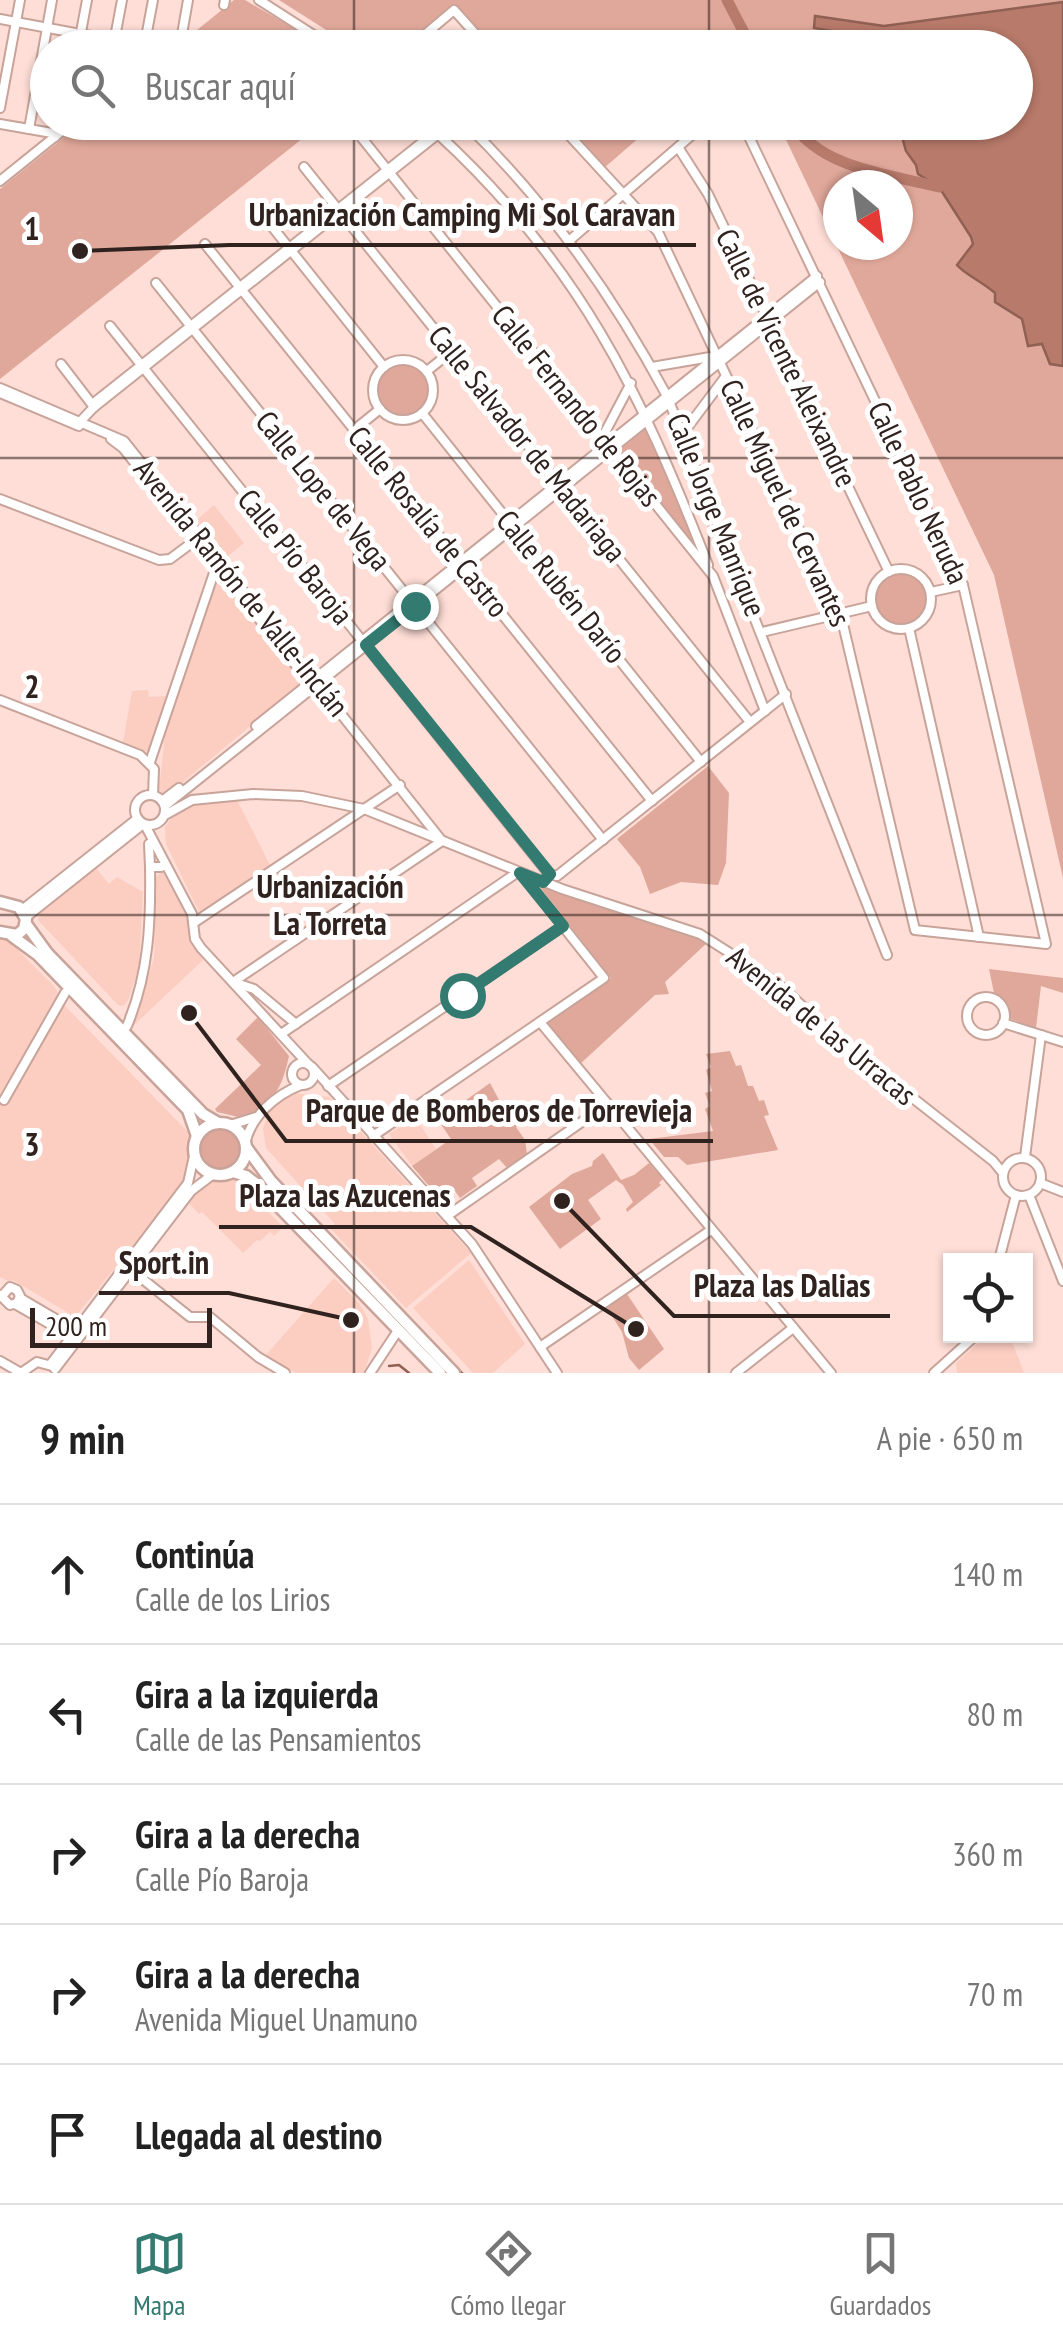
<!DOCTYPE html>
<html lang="es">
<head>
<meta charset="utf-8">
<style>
  body { margin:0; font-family:"PT Sans Narrow",sans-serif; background:#f2f2f2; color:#222 }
  .controls { position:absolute; right:30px; bottom:30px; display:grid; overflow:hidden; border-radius:0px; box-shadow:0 2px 8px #0004 }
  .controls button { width:90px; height:90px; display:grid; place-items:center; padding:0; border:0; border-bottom:2px solid #e0e0e0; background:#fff; color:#222; font:50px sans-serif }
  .compass { position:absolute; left:823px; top:170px; width:90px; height:90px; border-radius:50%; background:#fff; box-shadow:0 2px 8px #0004; rotate:151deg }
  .scale { position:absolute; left:30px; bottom:25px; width:182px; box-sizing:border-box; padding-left:10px; border:5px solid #30221e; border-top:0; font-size:28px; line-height:35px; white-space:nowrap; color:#30221e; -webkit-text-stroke:8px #fff; paint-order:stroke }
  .stop { position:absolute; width:30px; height:30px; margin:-22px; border:8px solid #337a71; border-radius:50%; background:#fff }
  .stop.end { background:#337a71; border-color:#fff; box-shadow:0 2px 10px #0008 }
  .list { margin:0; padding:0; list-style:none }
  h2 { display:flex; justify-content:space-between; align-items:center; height:130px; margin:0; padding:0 40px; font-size:42px }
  h2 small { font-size:32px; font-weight:400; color:#767676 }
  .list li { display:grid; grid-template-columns:65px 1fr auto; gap:30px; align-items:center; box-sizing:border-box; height:140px; padding:0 40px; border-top:2px solid #e0e0e0 }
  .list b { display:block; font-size:38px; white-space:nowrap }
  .list p { margin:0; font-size:32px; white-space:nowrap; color:#767676 }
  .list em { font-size:32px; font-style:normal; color:#767676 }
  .icon { flex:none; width:55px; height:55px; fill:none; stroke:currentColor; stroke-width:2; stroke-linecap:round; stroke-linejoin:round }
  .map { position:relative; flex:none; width:1063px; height:1373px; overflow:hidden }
  .search { position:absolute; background:#fff; box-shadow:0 2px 8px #0004; left:30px; right:30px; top:30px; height:110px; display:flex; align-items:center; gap:25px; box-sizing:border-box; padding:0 35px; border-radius:55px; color:#767676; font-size:38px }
  .sheet { height:830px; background:#fff }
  nav { display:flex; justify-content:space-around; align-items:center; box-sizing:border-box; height:140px; border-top:2px solid #e0e0e0; background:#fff; font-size:28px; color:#767676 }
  nav a { display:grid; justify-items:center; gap:5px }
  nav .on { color:#337a71 }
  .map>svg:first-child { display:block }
  .built { fill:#fccdc1 }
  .green { fill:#e0a89a; fill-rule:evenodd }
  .water { fill:#b87a6a; stroke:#8f6053; stroke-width:2.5 }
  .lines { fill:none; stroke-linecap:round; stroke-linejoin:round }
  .stream { stroke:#8f6053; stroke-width:2.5 }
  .river { stroke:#b87a6a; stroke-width:11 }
  .street-casing { stroke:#c8a39a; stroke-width:12 }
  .secondary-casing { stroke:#c8a39a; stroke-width:15 }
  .street { stroke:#fff; stroke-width:8 }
  .secondary { stroke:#fff; stroke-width:10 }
  .route { stroke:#337a71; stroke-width:12 }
  .grid { fill:none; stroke:#30221e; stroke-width:2.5; stroke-opacity:0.55 }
  .labels { text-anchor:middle; stroke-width:10; stroke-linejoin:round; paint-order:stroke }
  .street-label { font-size:30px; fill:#30221e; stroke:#fff }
  .neighbourhood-label { font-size:32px; font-weight:bold; fill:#30221e; stroke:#fff }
  .grid-label { font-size:32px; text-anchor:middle; font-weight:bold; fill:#30221e; stroke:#fff; stroke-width:10; stroke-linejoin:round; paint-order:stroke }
  .leader { fill:none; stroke:#30221e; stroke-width:4 }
  .callout-dot { fill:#30221e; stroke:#fff; stroke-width:4 }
  .callout-label { font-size:32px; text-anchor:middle; font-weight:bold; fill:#30221e; stroke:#fff; stroke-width:10; stroke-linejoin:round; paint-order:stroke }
</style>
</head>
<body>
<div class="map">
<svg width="1063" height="1373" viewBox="0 0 1063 1373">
  <rect width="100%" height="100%" fill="#feded6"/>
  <g class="built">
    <path d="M214,505L244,543L223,560L193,523Z"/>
    <path d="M219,575L304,682L167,795L159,790L165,734Z"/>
    <path d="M148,690L149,697L166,696L148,752L123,742L132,691Z"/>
    <path d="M237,800L271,867L200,914L166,844L165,827L173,816L188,806Z"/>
    <path d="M96,868L109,884L117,877L143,892L139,967L128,1001L123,1006L118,1005L38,920L41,912Z"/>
    <path d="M162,871L187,914L191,942L203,960L133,1026L154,958L156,877Z"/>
    <path d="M0,932L54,986L64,1005L189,1133L188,1169L179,1189L75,1317L13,1280L10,1282L0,1277Z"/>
    <path d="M292,1093L329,1097L471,1253L406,1308L331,1229L335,1224L266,1148L263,1129L268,1112Z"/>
    <path d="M415,1117L436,1149L412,1166L389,1134Z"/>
    <path d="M236,1179L283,1227L274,1236L270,1232L260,1241L257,1240L243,1253L202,1212L199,1214L187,1201L207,1182Z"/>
    <path d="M469,1260L525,1344L493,1373H473L413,1308Z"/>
    <path d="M334,1278L359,1303L368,1319L372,1348L364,1373H296L265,1356Z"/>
    <path d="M986,1336H1010L1024,1373H957L956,1363Z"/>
  </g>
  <g class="green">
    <path d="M234,0H245L326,47L175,48Z"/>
    <path d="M279,0H1063V878L994,575L778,123L1016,122V48L492,47L454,7L405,47H353ZM838,185H898V245H838Z"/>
    <path d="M82,123H322L0,379V189Z"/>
    <path d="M562,123H656L604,168Z"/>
    <circle cx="403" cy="390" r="26"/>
    <path d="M648,424L699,551L615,449Z"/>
    <circle cx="901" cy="599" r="27"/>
    <path d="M708,766L729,793L726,863L718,885L681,882L650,894L640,867L617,839Z"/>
    <path d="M539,886L708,942L665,982L669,994L655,995L579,1065L657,1158L663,1161H657L545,1024L611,978Z"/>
    <path d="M989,969L1063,978V993L1041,986L1036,1028L1011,1019L1005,1003L994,993Z"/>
    <path d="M258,1017L289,1056C282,1088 275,1102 243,1118L217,1112L215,1109L261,1065L236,1039Z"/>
    <path d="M730,1051L736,1066L741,1065L748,1086H753L759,1101L764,1100L769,1115L764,1116L778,1150L687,1165L678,1157H664L649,1139L713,1131L705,1109L710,1106L705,1093L712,1091L706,1070L711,1067L706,1054Z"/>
    <path d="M490,1083L506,1113L514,1108L523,1122L516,1127L525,1140L527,1154L507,1168L499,1159L472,1178L477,1186L460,1198L455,1191L441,1200L412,1166L451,1139L438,1120Z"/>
    <circle cx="219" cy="1149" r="21"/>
    <path d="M603,1153L621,1180L634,1175L649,1163L663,1179L659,1183L661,1185L627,1212L626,1209L633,1202L623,1185L616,1180L588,1200L601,1219L560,1249L529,1207L572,1174L592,1166L593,1161Z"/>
    <path d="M627,1294L664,1349L639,1370L629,1358L622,1332L607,1308Z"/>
  </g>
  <path class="water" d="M1063,2V366L1050,364L1042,344L1028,346L1022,319L995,302V293C984,283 963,273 957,265L973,244L971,237L939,187L918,174L916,165L906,151L901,133L902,123L1016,122V48L927,47L814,28L815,16L884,26Z"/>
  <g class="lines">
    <g class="stream">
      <path d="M271,1173L462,1373"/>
      <path d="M389,1366L399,1365L409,1373"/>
    </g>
    <g class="river">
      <path d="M727,0L752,48"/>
      <path d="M791,122C822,169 888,174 939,187"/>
    </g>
    <defs>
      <g id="street">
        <path d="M259,0L334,48"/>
        <path d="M224,5L225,0"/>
        <path d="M0,19L144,46"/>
        <path d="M181,40L188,0"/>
        <path d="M78,48L87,0"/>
        <path d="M113,48L122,0"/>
        <path d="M144,48L153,0"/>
        <path d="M409,48L454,10L488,48"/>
        <path d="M0,108L20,0"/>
        <path d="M349,122L713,576L765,711"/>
        <path d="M435,122L442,128L438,134C579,264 640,390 708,565"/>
        <path d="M464,122C548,203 612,294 667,396L887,955"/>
        <path d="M557,122L658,232L842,620L915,930L1046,944L963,585L742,122"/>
        <path d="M0,124L52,133L55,137"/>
        <path d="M29,129L52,0"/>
        <path d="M678,147L708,194L889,572"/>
        <path d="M304,167L750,722"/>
        <path d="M0,181L62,131L64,122"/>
        <path d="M254,204L384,367"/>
        <path d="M570,240L707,122"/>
        <path d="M205,244L652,801"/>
        <path d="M156,283L603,840"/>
        <path d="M110,326L549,874"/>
        <circle cx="403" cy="390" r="30"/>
        <path d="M61,364L94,407"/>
        <path d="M652,367L716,356"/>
        <path d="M427,371L452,351"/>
        <path d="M0,388L124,441L442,841"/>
        <path d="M0,393L79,426"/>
        <path d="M94,407L95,402L448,122"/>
        <path d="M422,413L701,762"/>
        <path d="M77,425L94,407L438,134"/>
        <path d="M354,430L380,409"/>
        <path d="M684,432L726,376"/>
        <path d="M602,438L631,383"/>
        <path d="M111,439L123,448L207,554"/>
        <path d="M0,499L159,560L170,559L197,539"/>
        <path d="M216,565L310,683"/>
        <circle cx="901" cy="599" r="30"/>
        <path d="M931,592L963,585"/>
        <path d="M909,628L979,937"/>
        <path d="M762,632L872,606"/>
        <path d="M0,700L140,755L154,769L153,795"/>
        <path d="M256,726L817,276"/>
        <path d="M150,762L217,564"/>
        <circle cx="150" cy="810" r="15"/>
        <path d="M162,801L179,788"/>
        <path d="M165,806L820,282"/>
        <path d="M165,815L192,800L253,794L302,796L364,809L562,889L700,934L777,983L844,1044L993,1161L1003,1173"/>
        <path d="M145,825L192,914L195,939L201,948L309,1065"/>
        <path d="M149,844L150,867"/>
        <path d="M549,874L557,876L786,694"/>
        <path d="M22,910L137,819"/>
        <path d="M26,917L143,824"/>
        <path d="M195,922L400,785"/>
        <path d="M233,982L442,841"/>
        <path d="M233,982L254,989L296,1024"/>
        <circle cx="986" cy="1016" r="19"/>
        <path d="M540,1022L831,1373"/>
        <path d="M1003,1023L1063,1042"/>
        <path d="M127,1026C149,973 151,923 150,867H161"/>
        <path d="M281,1034L518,872"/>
        <circle cx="303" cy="1074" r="11"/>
        <path d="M312,1067L472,1244L557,1373"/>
        <path d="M328,1086L563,926"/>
        <path d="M4,1100L65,993"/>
        <path d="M230,1125L256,1117"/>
        <path d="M373,1136L604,978L523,876"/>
        <path d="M245,1145C250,1117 275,1095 301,1085"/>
        <path d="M1025,1157L1041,1035"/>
        <circle cx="1022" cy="1177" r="19"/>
        <path d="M1040,1183L1063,1192"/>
        <path d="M1029,1195L1063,1281"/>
        <path d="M447,1216L606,1105"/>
        <path d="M999,1260L1016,1195"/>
        <path d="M130,1269L190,1317H210L258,1357L285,1373"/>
        <path d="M0,1295L10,1305L17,1303L20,1296L17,1290L10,1287L2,1296"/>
        <path d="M20,1298L76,1331"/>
        <path d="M15,1304L71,1336"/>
        <path d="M540,1347L711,1230"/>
        <path d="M0,1361L21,1373"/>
        <path d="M50,1365L188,1183L194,1156"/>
        <path d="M55,1369L191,1191L212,1175"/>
        <path d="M21,1373L37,1362L52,1366"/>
        <path d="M370,1373L399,1329"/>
        <path d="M736,1373L793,1328"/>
        <path d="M934,1373L975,1336"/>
      </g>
      <g id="secondary">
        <path d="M0,902L19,907L26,919L24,929L17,935L0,932"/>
        <path d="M26,924L47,953L203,1114L218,1123"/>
        <path d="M12,936L38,955L188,1110L197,1136"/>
        <circle cx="220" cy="1149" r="26"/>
        <path d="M246,1147L271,1181L454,1373"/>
        <path d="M233,1172L246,1176L259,1186L440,1373"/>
      </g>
    </defs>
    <use href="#street" class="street-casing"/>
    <use href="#secondary" class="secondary-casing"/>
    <use href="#street" class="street"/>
    <use href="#secondary" class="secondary"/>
  </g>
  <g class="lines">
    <path class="route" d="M415,606L366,645L550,874L543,882L520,873L563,926L462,995"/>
  </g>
  <path class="grid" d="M354,0V48M709,0V48M354,122V1373M709,122V1373M0,458H1063M0,915H1063"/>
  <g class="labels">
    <g class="street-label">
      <text transform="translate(786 358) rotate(64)" y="10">Calle de Vicente Aleixandre</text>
      <text transform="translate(576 406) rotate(51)" y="10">Calle Fernando de Rojas</text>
      <text transform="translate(527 444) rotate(51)" y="10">Calle Salvador de Madariaga</text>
      <text transform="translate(323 491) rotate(51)" y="10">Calle Lope de Vega</text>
      <text transform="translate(918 493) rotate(65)" y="10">Calle Pablo Neruda</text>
      <text transform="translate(785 503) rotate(65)" y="10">Calle Miguel de Cervantes</text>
      <text transform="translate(716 515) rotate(68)" y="10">Calle Jorge Manrique</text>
      <text transform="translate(428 522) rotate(51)" y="10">Calle Rosalía de Castro</text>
      <text transform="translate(295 557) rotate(51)" y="10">Calle Pío Baroja</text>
      <text transform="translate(561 587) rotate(51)" y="10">Calle Rubén Darío</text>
      <text transform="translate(241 588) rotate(51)" y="10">Avenida Ramón de Valle-Inclán</text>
      <text transform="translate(821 1026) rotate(39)" y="10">Avenida de las Urracas</text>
    </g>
    <g class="neighbourhood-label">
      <text x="330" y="898">Urbanización<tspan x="330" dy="37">La Torreta</tspan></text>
    </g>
  </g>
  <g class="grid-label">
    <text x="32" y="240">1</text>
    <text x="32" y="698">2</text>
    <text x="32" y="1156">3</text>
  </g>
  <path class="leader" d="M80 251L229 245H696M189 1013L286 1141H713M636 1329L471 1227H219M351 1320L229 1293H99M562 1201L674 1316H890"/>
  <g class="callout-dot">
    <circle cx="80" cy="251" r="10"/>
    <circle cx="189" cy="1013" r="10"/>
    <circle cx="636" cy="1329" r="10"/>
    <circle cx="351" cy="1320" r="10"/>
    <circle cx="562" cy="1201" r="10"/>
  </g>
  <g class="callout-label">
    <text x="462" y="226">Urbanización Camping Mi Sol Caravan</text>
    <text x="499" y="1122">Parque de Bomberos de Torrevieja</text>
    <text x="345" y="1207">Plaza las Azucenas</text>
    <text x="164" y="1274">Sport.in</text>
    <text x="782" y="1297">Plaza las Dalias</text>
  </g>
</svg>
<div class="controls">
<button><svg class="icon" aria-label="locate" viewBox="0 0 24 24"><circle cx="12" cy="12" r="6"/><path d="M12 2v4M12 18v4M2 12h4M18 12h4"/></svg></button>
</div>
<svg class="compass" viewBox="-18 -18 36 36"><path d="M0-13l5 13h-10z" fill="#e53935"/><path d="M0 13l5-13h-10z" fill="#767676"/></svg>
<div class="scale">200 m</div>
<div class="stop" style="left:462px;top:995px"></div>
<div class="stop end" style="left:415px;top:606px"></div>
<div class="search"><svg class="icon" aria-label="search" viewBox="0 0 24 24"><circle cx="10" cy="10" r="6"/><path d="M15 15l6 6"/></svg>Buscar aquí</div>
</div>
<section class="sheet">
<h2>9 min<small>A pie · 650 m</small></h2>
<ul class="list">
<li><svg class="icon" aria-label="ahead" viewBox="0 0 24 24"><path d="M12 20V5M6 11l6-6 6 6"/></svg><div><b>Continúa</b><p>Calle de los Lirios</p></div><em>140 m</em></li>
<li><svg class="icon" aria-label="left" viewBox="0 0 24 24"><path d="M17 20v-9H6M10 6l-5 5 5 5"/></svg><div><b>Gira a la izquierda</b><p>Calle de las Pensamientos</p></div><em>80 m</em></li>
<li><svg class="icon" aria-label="right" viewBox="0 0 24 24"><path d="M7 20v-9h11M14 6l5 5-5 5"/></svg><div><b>Gira a la derecha</b><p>Calle Pío Baroja</p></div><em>360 m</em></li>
<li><svg class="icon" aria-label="right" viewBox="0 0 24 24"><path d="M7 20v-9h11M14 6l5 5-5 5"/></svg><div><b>Gira a la derecha</b><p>Avenida Miguel Unamuno</p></div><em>70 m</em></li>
<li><svg class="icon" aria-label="arrive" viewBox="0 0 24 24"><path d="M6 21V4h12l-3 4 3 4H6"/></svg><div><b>Llegada al destino</b></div></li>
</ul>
</section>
<nav>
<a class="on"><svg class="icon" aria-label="map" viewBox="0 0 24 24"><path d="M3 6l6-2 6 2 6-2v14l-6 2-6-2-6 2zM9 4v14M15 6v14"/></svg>Mapa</a>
<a><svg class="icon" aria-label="directions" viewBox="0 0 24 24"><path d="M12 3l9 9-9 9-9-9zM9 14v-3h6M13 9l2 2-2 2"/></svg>Cómo llegar</a>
<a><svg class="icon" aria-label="saved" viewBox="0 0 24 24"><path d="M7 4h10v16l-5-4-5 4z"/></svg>Guardados</a>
</nav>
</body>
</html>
